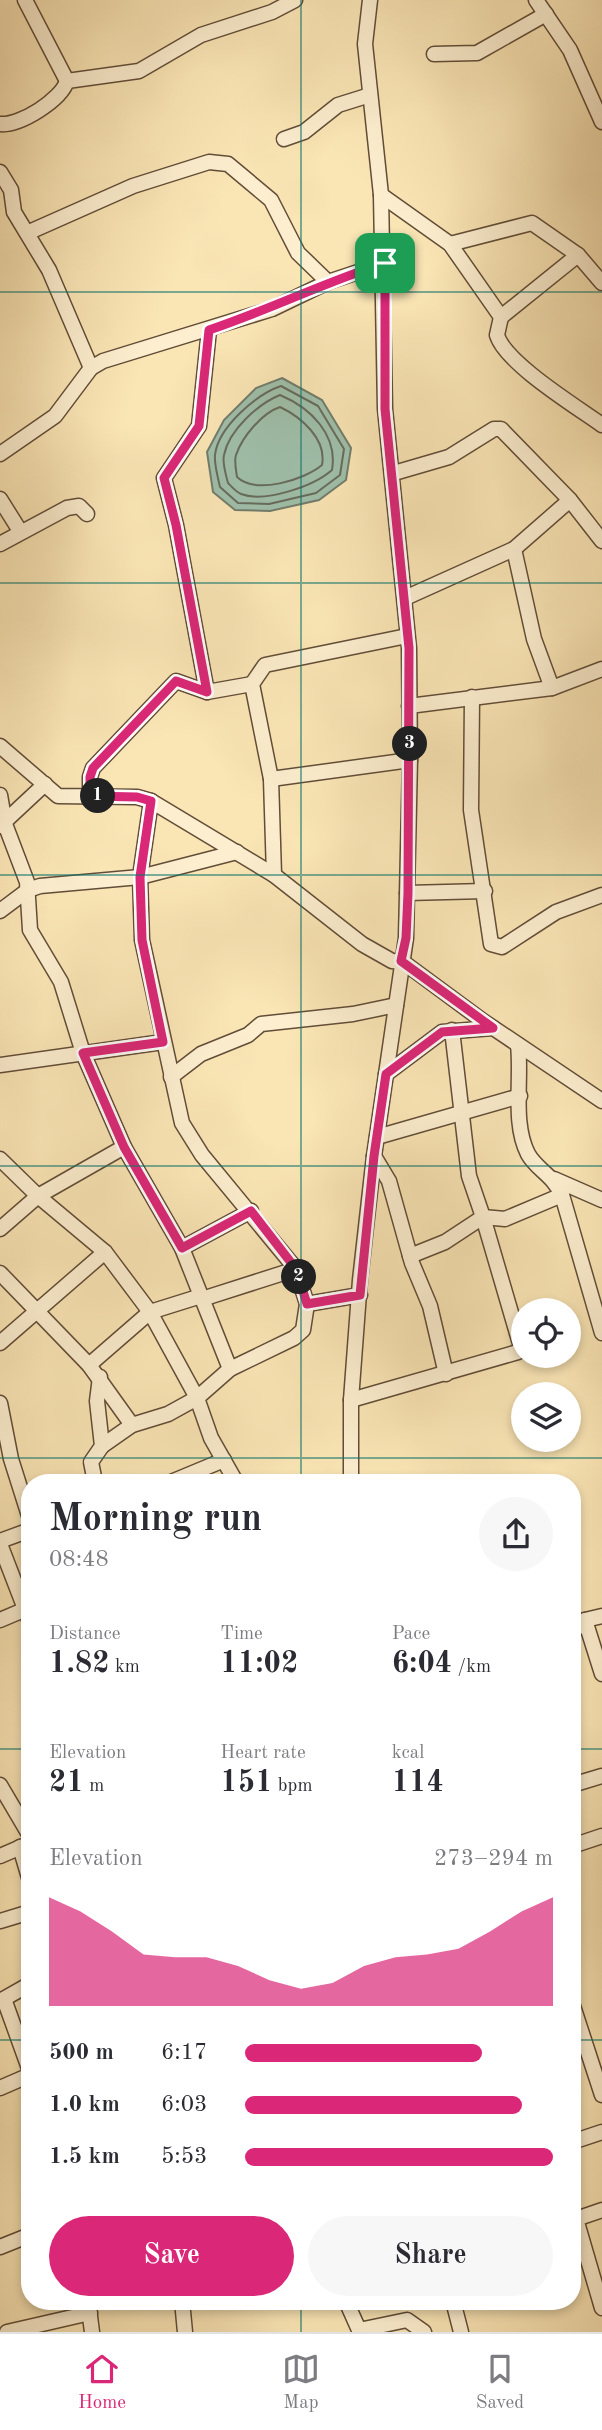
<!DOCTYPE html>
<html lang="en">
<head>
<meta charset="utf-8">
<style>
  body { margin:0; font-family:"Old Standard TT",serif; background:#f7f7f7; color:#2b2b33; height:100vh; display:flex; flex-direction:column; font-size:26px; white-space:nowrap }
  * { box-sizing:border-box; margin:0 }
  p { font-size:23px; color:#7c7c81 }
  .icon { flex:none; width:38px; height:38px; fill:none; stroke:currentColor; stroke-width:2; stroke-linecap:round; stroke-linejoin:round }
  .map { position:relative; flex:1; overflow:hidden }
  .sheet { position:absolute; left:21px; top:1474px; width:560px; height:836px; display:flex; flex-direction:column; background:#fff; border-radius:28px; box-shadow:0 4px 10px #0003 }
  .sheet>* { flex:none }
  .fabs { position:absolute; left:511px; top:1298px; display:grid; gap:14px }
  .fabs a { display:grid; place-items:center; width:70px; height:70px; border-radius:50%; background:#fff; box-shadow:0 4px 10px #0003; font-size:35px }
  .pin { position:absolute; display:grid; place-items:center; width:60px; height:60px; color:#fff; margin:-30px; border-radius:14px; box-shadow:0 4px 10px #0006 }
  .km { position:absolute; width:35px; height:35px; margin:-18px; border-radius:50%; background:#222; color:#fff; font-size:19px; line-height:35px; text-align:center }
  .round { display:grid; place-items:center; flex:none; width:74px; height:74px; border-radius:37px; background:#f7f7f7 }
  .head { display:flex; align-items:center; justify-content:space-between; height:119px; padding:0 28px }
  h1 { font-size:38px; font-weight:700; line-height:52px }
  .stats { display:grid; grid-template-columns:repeat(3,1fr); gap:10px; height:119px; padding:7px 28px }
  .stats div { display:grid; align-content:center }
  .stats b { font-size:30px; font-weight:700 }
  .stats small { font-size:19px; font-weight:400 }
  .stats p { font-size:19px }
  .chart { height:196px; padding:14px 28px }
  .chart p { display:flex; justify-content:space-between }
  .chart svg { width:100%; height:126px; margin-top:7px; fill:#db2777; opacity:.7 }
  .cta { display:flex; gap:14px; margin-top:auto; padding:14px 28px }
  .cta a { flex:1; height:80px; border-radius:42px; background:#db2777; color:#fff; font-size:28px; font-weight:700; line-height:80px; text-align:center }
  .cta a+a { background:#f7f7f7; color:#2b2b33 }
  ul { padding:0 28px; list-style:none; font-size:23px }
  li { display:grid; grid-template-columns:112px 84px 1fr; align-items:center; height:52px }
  li i { height:18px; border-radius:9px; background:#db2777 }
  .menu { display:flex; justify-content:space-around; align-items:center; height:98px; border-top:2px solid #e1e1e2; background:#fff; font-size:19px; color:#7c7c81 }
  .menu a { display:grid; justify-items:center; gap:4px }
  .menu .on { color:#db2777 }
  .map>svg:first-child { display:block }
  .water { fill:#9fbfaa; stroke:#727d6c; stroke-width:2 }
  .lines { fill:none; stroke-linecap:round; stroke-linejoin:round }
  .shore { stroke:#676c5c; stroke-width:2 }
  .minor-casing { stroke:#624d38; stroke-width:17 }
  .minor { stroke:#fceecf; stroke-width:14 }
  .route-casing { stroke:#fff; stroke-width:14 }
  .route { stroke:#db2777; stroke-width:9 }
  .grid { fill:none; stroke:#0f766e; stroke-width:2; stroke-opacity:0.55 }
</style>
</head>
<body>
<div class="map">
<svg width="602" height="2332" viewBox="0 0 602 2332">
  <rect width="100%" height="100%" fill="#fae5b5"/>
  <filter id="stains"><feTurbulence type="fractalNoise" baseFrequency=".00286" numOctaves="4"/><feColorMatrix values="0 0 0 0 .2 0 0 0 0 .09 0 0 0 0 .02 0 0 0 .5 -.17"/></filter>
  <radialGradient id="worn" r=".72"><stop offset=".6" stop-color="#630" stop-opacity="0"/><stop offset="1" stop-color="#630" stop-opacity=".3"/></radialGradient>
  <!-- water -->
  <polygon class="water" points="282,378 322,400 351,448 346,480 319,500 270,511 235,510 213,492 207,452 224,420 256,388"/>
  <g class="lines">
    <!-- shore -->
    <g class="shore">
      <path d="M281,386L318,406L344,449L340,475L316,493L269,504L238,503L220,487C218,478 214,464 215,455C218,427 257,394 281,386Z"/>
      <path d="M280,395C311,408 338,435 332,470C314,486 265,503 241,494C236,492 231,486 228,483C226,475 222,463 224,455C229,430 258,404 280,395Z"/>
      <path d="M280,407C301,417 327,439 322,465C304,480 256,495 237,477C236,470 234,461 236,455C242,437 262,413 280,407Z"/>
    </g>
    <!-- minor casing -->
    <g class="minor-casing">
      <g id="minor">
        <polyline points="25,0 67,81"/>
        <polyline points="536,0 570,50 602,122"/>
        <polyline points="434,54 477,53 546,14"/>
        <path d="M0,124C20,126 61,100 67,81L139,71L201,35L272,12L295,0"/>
        <polyline points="284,139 304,132 338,105 370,95"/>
        <polyline points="0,172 11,190 14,212 49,270 91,368"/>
        <path d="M381,195L450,244L501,317L497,335C505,363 577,407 602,425"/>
        <polyline points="27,233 133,186 209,162 228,164 271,200 298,253 328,282"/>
        <polyline points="450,244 532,223 578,255 602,283"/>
        <polyline points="501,317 578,255"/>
        <polyline points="209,330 199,426 164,478 176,525 207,692 252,684"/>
        <polyline points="0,454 55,416 91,368 103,361 272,309 328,282 385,263"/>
        <polyline points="394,473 449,457 494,429 501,429 570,500 602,541"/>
        <polyline points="0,499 20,531"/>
        <polyline points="0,544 67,508 79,506 87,514"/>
        <polyline points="514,549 534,639 552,688 602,669"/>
        <polyline points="405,598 514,549 570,500"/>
        <polyline points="472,697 471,810 491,944 502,947 556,912 602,895"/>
        <polyline points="409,706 552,688"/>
        <polyline points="0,746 58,796 137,797 151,801 274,875 362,944 392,961 403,962 483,1021 602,1101"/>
        <polyline points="271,779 410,760"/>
        <polyline points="0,795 5,824 27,882 30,930 61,982 83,1053 124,1147 182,1248 230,1369"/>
        <polyline points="90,796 90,777 93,768 176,681 207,692"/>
        <polyline points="151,801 140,877 142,940 182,1123 202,1155 296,1269 307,1304"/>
        <polyline points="0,826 45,784"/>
        <polyline points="274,875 271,779 252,684 265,665 407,636"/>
        <polyline points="407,893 485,891"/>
        <polyline points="0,911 28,890 40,886 140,877 237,852"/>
        <polyline points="452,1030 469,1176 483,1217 505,1219 562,1195"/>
        <path d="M518,1045C522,1079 512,1123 528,1154C537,1170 552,1174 562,1195L602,1333"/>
        <polyline points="0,1065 163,1042"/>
        <polyline points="386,1074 442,1032 493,1028"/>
        <polyline points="171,1077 201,1054 248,1035 261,1024 353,1014 396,1005"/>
        <polyline points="377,1137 520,1096"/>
        <polyline points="374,1156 389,1181 412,1263 430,1306 446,1374"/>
        <polyline points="0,1159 38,1196 105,1252 150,1312 197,1398 211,1438 236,1482"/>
        <polyline points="554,1179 602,1200"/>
        <polyline points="0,1229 38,1196 124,1147"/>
        <polyline points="182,1248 251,1211"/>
        <polyline points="0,1273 89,1365 132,1425"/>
        <polyline points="202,1299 296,1269"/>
        <polyline points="0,1343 105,1252"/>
        <polyline points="89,1365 150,1312 201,1296"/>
        <polyline points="351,1400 518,1352 521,1347 483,1217 445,1242 410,1256"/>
        <polyline points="0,1403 11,1459 30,1519"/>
        <polyline points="102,1446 132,1425 168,1414 197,1398 230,1369 294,1338 303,1330 307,1304 360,1295"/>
        <polyline points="95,1482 91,1462 102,1446 97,1401 100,1377"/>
        <polyline points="171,1482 224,1460"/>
        <polyline points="351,1482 351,1400 360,1280 374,1156 406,938 410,760 409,648 385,409 381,195 365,44 370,0"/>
        <polyline points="0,1541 30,1530"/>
        <polyline points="0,1544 30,1622"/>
        <polyline points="0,1620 26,1609"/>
        <polyline points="585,1620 602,1616"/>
        <polyline points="572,1625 577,1628 585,1620 602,1674"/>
        <polyline points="0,1785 30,1836"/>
        <polyline points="572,1785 602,1776"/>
        <polyline points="572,1846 602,1836"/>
        <polyline points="20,1847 30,1881"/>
        <polyline points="0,1856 28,1844"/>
        <polyline points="0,1921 30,1912"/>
        <polyline points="4,1999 30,2071"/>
        <polyline points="0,2001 30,1984"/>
        <polyline points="572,2003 602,2095"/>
        <polyline points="0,2088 30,2075"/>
        <polyline points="572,2142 602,2132"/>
        <polyline points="572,2217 576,2219 602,2210"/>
        <polyline points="576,2219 602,2308"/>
        <polyline points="0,2247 30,2235"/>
        <polyline points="88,2301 92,2332"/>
        <polyline points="182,2301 185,2332"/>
        <polyline points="346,2301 359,2330 407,2320 424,2332"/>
        <polyline points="453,2301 461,2332"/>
        <polyline points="7,2332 90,2313"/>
      </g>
    </g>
    <!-- minor -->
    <use href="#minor" class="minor"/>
  </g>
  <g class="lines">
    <!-- route casing -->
    <g class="route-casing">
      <path id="route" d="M385,263V409L409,648L408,893L406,938L401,961L493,1028L442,1032L386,1074L374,1156L360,1295L307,1304L296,1269L251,1211L182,1248L124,1147L83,1053L163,1042L142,940L140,877L151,801L137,797L90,796V777L93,768L176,681L207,692L176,525L164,478L199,426L209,330C269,310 325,282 385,263Z"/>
    </g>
    <!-- route -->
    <use href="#route" class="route"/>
  </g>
  <!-- grid -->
  <path class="grid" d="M301,0V1482M0,292H602M0,583H602M0,875H602M0,1166H602M0,1458H602M0,1749H30M572,1749H602M0,2040H30M572,2040H602M301,2301V2332"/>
  <rect width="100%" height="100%" filter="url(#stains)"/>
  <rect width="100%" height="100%" fill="url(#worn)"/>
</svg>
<div class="fabs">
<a><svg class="icon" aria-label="locate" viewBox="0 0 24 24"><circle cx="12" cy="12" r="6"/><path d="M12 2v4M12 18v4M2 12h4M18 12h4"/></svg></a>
<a><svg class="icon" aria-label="layers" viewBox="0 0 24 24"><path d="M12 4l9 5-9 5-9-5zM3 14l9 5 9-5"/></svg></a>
</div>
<div class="pin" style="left:385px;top:263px;background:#1e9e55"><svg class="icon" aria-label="arrive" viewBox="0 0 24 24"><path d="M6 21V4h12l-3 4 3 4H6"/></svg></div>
<b class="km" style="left:98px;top:796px">1</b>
<b class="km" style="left:299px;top:1277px">2</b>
<b class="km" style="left:410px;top:744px">3</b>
<section class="sheet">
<div class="head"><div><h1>Morning run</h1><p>08:48</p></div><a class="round"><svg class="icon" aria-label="share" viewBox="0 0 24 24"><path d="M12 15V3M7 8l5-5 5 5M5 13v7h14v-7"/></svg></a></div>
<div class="stats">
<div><p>Distance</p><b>1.82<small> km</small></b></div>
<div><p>Time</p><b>11:02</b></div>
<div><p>Pace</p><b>6:04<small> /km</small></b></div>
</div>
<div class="stats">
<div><p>Elevation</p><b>21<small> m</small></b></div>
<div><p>Heart rate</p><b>151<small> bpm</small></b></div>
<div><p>kcal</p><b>114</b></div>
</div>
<div class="chart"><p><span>Elevation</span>273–294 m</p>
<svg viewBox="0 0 160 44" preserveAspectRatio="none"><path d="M0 44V6L10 11L20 18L30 26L40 27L50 27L60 30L70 35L80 38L90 36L100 30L110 27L120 26L130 24L140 18L150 11L160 6V44z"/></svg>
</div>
<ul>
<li><b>500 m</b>6:17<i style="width:77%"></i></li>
<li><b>1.0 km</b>6:03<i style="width:90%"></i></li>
<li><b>1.5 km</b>5:53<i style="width:100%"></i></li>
</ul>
<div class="cta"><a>Save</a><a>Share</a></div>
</section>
</div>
<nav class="menu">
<a class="on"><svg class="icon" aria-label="home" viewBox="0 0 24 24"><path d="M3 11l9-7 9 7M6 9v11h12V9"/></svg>Home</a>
<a><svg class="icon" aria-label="map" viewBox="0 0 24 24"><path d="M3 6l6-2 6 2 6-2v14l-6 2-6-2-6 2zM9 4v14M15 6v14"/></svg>Map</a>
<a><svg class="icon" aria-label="saved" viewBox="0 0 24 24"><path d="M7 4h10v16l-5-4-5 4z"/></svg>Saved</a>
</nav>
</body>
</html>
